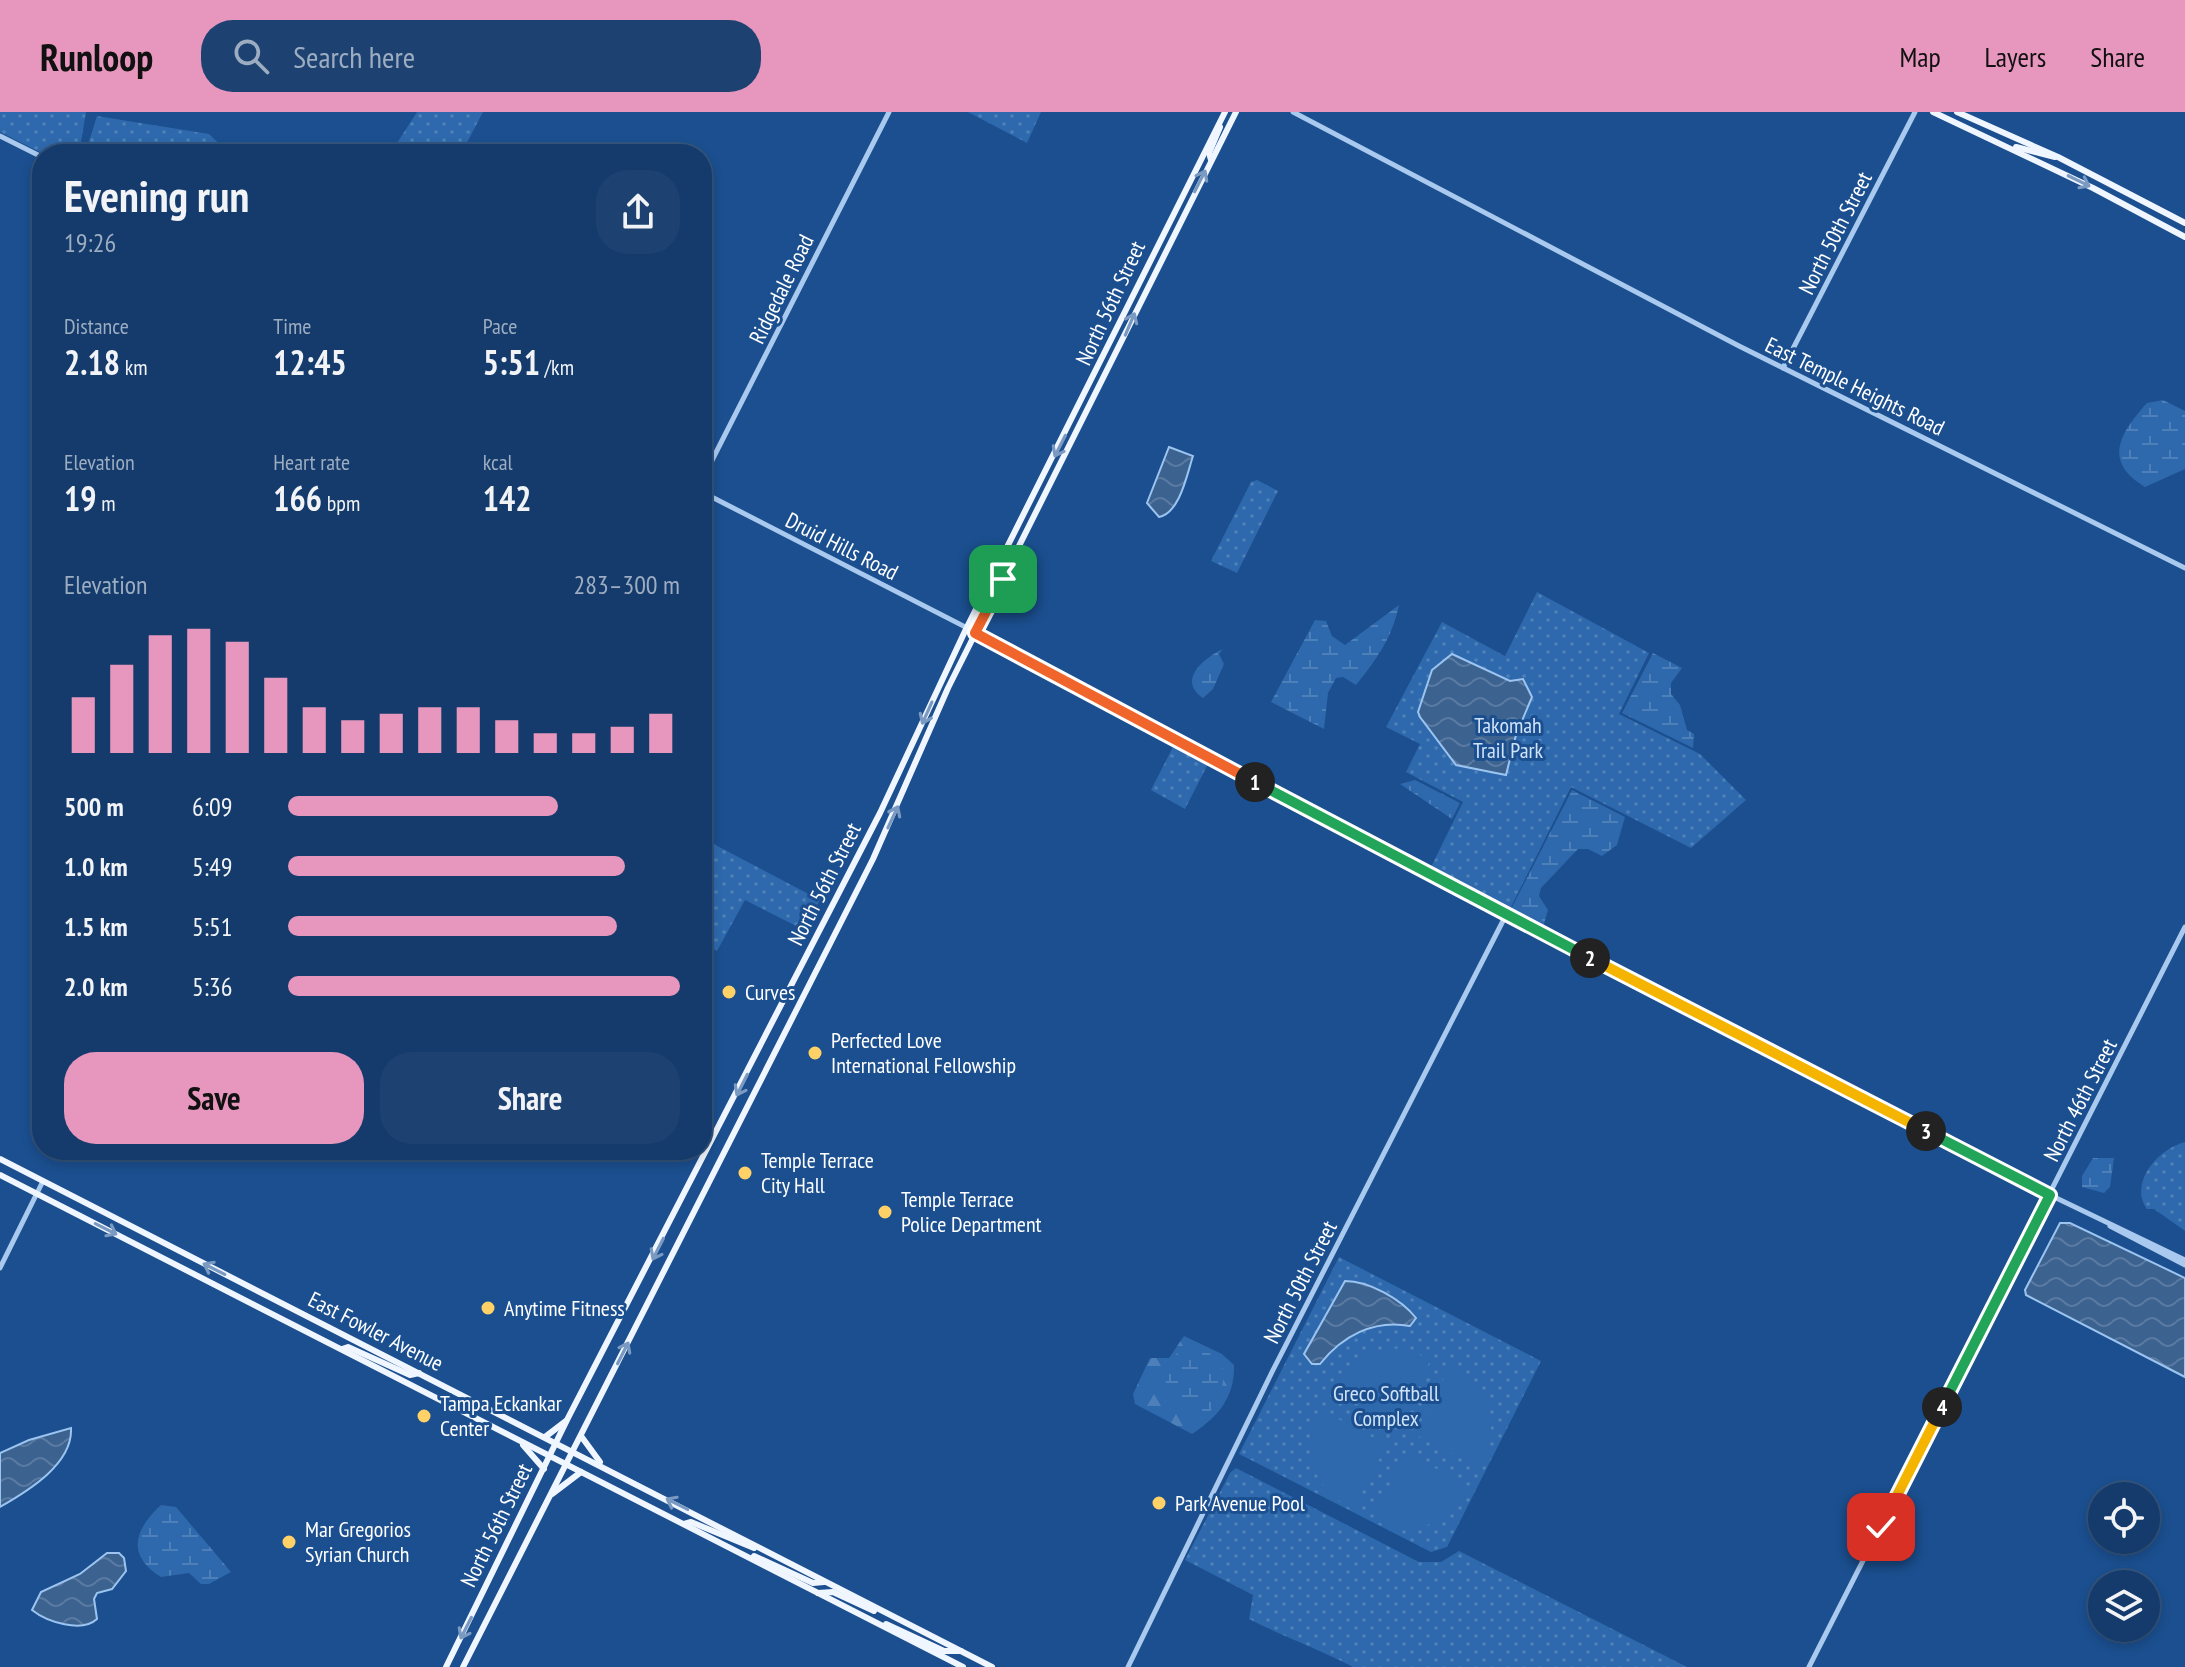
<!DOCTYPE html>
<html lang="en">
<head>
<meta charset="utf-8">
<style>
  body { margin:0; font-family:"PT Sans Narrow",sans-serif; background:#1d4271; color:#f1f3f6; height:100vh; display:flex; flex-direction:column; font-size:30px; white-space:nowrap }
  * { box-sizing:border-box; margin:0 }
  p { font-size:26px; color:#9dadc1 }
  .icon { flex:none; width:44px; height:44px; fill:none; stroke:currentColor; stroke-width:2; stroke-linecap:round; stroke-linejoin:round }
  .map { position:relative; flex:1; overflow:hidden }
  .sheet { position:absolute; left:32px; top:32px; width:680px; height:1016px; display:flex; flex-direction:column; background:#143b6b; border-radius:32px; box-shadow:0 4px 12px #0003,0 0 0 2px #33557e }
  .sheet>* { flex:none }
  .tools { position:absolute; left:2088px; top:1370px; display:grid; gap:16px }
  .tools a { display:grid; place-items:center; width:72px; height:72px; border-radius:50%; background:#143b6b; box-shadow:0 4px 12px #0003,0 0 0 2px #33557e; font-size:40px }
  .pin { position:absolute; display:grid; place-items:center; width:68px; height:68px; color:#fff; margin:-34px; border-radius:16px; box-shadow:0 4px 12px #0006 }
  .km { position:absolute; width:40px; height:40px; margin:-20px; border-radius:50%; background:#222; color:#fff; font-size:22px; line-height:40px; text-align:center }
  .round { display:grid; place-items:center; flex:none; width:84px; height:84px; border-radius:32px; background:#1d4271 }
  .overview { display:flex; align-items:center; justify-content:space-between; height:136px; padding:0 32px }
  h1 { font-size:44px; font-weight:800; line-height:60px }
  .metrics { display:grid; grid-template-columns:repeat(3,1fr); gap:12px; height:136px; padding:8px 32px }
  .metrics div { display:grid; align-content:center }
  .metrics b { font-size:34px; font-weight:800 }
  .metrics small { font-size:22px; font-weight:400 }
  .metrics p { font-size:22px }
  .chart { height:224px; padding:16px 32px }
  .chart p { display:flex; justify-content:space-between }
  .chart svg { width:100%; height:144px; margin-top:8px; stroke:#e797bd; stroke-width:6 }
  .action { display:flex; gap:16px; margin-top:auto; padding:16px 32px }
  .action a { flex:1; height:92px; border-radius:32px; background:#e797bd; color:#111; font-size:32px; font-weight:800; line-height:92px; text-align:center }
  .action a+a { background:#1d4271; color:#f1f3f6 }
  ul { padding:0 32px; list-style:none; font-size:26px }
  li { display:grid; grid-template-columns:128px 96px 1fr; align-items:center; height:60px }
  li i { height:20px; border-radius:10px; background:#e797bd }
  header { display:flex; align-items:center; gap:48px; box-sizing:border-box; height:112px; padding:0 40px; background:#e797bd; color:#111 }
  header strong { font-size:38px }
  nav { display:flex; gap:44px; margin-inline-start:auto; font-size:28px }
  .search { width:560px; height:72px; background:#1d4271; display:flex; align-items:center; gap:20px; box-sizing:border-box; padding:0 28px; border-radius:32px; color:#9dadc1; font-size:30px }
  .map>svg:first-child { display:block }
  .grass { fill:url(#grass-dots) }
  .forest { fill:url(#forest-firs) }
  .wetland { fill:url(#wetland-marsh) }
  .garden { fill:#2e69ad }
  .water { fill:url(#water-waves); stroke:#9cc4f0; stroke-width:2 }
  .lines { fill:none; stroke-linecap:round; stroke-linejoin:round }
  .minor { stroke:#a9c9ee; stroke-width:5 }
  .major { stroke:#f0f6ff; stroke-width:6 }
  .oneway { stroke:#7b9ac1 }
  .split-1-casing { stroke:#fff; stroke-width:16 }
  .split-2-casing { stroke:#fff; stroke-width:16 }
  .split-3-casing { stroke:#fff; stroke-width:16 }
  .split-4-casing { stroke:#fff; stroke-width:16 }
  .split-5-casing { stroke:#fff; stroke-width:16 }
  .split-1 { stroke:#f0652b; stroke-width:10 }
  .split-2 { stroke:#22a559; stroke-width:10 }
  .split-3 { stroke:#f5b400; stroke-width:10 }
  .split-4 { stroke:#22a559; stroke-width:10 }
  .split-5 { stroke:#f5b400; stroke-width:10 }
  .poi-dot { fill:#ffd166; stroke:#1b4f8f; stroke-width:3 }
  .labels { text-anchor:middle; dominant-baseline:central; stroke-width:6; stroke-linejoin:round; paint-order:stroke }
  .street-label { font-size:22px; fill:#fff; stroke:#1b4f8f }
  .park-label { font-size:22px; fill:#cfe3fa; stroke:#1b4f8f }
  .poi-label { font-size:22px; fill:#fff; stroke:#1b4f8f; text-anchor:start }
</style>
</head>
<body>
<header>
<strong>Runloop</strong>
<div class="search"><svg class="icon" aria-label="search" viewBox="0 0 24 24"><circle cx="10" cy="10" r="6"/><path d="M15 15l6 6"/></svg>Search here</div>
<nav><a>Map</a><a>Layers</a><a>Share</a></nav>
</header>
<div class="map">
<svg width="2185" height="1555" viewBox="0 0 2185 1555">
  <defs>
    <pattern id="grass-dots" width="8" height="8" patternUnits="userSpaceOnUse" patternTransform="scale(2)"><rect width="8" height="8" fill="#2e69ad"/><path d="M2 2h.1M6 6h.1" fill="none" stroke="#4d80b9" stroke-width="1.8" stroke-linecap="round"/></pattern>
    <pattern id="forest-firs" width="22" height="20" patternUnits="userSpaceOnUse" patternTransform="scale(2)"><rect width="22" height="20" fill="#2e69ad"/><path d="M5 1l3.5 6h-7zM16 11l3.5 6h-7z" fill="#4d80b9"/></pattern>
    <pattern id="wetland-marsh" width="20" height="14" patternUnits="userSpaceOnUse" patternTransform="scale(2)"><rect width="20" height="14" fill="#2e69ad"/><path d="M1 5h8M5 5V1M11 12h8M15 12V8" fill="none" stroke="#4d80b9"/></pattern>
    <pattern id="water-waves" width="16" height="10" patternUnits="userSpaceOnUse" patternTransform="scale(2)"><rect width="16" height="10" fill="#3c6290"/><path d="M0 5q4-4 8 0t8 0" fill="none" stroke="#597aa1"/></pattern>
  </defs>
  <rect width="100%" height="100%" fill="#1b4f8f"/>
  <!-- grass -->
  <g class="grass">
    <polygon points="0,0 86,0 79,42 44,42 0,20"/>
    <polygon points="417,0 483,0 461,42 390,42"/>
    <polygon points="968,0 1041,0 1027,31"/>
    <polygon points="97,4 209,22 230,42 85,42"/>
    <polygon points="1257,368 1278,379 1237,461 1211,449 1251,370"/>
    <polygon points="1537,480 1649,541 1619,602 1700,642 1746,688 1691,736 1571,675 1508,801 1429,759 1463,690 1406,660 1420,632 1386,615 1442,510 1505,544"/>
    <polygon points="1175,631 1209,650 1185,697 1151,678"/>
    <polygon points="702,726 820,788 804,818 745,788 717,839 702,831"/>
    <path d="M2185,1030V1119L2154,1097H2147C2129,1070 2158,1037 2185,1030Z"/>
    <polygon points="1339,1145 1541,1249 1447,1435 1431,1440 1239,1342"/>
    <path d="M1236,1356L1419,1450H1441L1459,1439L1687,1555H1353C1319,1537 1284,1525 1249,1507L1253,1483L1185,1448L1230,1361Z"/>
  </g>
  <!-- forest -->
  <path class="forest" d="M1184,1224L1222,1242L1234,1253C1235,1285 1218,1305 1192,1322L1135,1292L1133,1282L1150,1246H1169Z"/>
  <!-- wetland -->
  <g class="wetland">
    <path d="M2163,288L2185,299V357L2145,375C2102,349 2120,321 2147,291Z"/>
    <path d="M1399,493C1392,526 1377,547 1356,573L1343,565L1336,566L1328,581L1324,617L1271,590L1315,508L1326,509L1332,524L1345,533Z"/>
    <path d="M1223,537L1219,542L1224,552L1213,577L1203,586C1177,568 1204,546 1223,537Z"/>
    <polygon points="1653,541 1682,556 1671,571 1671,582 1680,593 1687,618 1694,622 1693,636 1622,601"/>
    <polygon points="1415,668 1460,691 1452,707 1400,672"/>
    <polygon points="1572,678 1625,705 1617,733 1602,744 1588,737 1578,737 1541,776 1539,784 1548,798 1542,819 1509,801"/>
    <polygon points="2093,1046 2114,1046 2110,1075 2104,1081 2082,1075 2082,1064"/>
    <path d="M1188,1235L1206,1237L1224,1258C1222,1280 1221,1295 1200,1306C1179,1299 1152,1268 1172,1246C1175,1242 1183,1238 1188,1235Z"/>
    <path d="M161,1393L176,1395L231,1460L209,1472H201L189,1461L161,1465C126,1443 134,1418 161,1393Z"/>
  </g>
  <!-- garden -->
  <g class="garden">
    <path d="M1387,1236L1412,1238L1430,1249L1399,1310L1393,1311L1330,1278C1343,1254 1362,1244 1387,1236Z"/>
    <path d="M1449,1256C1493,1280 1499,1312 1482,1357L1418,1324L1417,1318Z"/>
    <path d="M1320,1297L1383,1331L1385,1336L1353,1398C1312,1374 1300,1342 1320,1297Z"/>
    <path d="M1409,1342L1472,1376C1451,1415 1412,1424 1372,1408L1404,1345Z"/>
  </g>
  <!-- water -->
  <g class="water">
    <path d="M1169,335L1193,344C1187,362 1180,401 1159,405L1147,391Z"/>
    <polygon points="1452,542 1510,569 1523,567 1532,585 1516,623 1506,663 1456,653 1420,605 1418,600 1432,558"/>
    <polygon points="2060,1111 2070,1111 2185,1166 2185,1265 2026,1183 2025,1178"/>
    <path d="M1345,1169C1369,1169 1401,1187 1416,1206L1410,1214C1374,1207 1342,1224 1320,1252H1312L1304,1242Z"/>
    <path d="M71,1316C73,1352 28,1379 0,1395V1341L29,1328Z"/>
    <path d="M107,1441H119L124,1446L126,1459L112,1477L97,1481L94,1487L97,1507C82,1521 47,1510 32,1498L41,1480L80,1462Z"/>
  </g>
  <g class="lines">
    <!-- minor -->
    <g class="minor">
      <polyline points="1293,0 1739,234 2185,456"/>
      <polyline points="0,24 42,45"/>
      <polyline points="1783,256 1915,0"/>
      <polyline points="702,368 889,0"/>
      <polyline points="702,380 1102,585 1506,803 2050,1083 2185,1148"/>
      <polyline points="2110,1114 2185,1153"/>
      <polyline points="0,1156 43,1069"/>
      <polyline points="1128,1555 1272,1260 1506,803"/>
      <polyline points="1809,1555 2185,815"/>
    </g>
    <!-- major -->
    <g class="major">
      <polyline points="1933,0 2093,76 2185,125"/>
      <polyline points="1957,0 2058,45 2185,111"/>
      <polyline points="2016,35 2055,45"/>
      <polyline points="1211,48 1209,41 1220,15"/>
      <polyline points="0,1047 992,1555"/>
      <polyline points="0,1063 963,1555"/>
      <polyline points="342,1237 348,1235 410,1263 419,1261"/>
      <polyline points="581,1324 600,1350"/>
      <polyline points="545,1325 566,1309"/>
      <polyline points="523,1333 544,1357"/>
      <polyline points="552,1382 581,1360"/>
      <polyline points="684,1412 691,1410 754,1436"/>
      <polyline points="754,1444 813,1471 824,1470"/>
      <polyline points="818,1481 833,1480 874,1499"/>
      <polyline points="886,1512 944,1539 961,1539"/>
      <polyline points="446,1555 568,1306 880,701 966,517 1225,0"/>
      <polyline points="463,1555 873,747 948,576 1236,0"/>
    </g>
  </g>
  <!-- one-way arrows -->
  <defs><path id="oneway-shaft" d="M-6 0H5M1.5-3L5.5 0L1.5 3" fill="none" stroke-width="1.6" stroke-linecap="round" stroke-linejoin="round" transform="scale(2)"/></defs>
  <g class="oneway">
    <use href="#oneway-shaft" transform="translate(1200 69) rotate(-63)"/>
    <use href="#oneway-shaft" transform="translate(2079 69) rotate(26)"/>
    <use href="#oneway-shaft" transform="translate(1130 212) rotate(-67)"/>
    <use href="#oneway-shaft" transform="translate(1060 334) rotate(117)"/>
    <use href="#oneway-shaft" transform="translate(927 601) rotate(114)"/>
    <use href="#oneway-shaft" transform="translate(893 705) rotate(-65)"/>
    <use href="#oneway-shaft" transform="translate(742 973) rotate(117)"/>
    <use href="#oneway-shaft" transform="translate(106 1117) rotate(27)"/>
    <use href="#oneway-shaft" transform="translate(658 1137) rotate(117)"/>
    <use href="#oneway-shaft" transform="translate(214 1157) rotate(-153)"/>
    <use href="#oneway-shaft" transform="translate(623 1241) rotate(-63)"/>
    <use href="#oneway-shaft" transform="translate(677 1392) rotate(-153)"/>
    <use href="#oneway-shaft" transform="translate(466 1516) rotate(117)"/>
  </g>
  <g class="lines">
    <!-- split-1 casing -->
    <g class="split-1-casing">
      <polyline id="split-1" points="1003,467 975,521 1255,670"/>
    </g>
    <!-- split-2 casing -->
    <g class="split-2-casing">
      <polyline id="split-2" points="1255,670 1590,846"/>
    </g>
    <!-- split-3 casing -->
    <g class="split-3-casing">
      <polyline id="split-3" points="1590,846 1926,1019"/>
    </g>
    <!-- split-4 casing -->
    <g class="split-4-casing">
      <polyline id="split-4" points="1926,1019 2050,1083 1942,1295"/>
    </g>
    <!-- split-5 casing -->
    <g class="split-5-casing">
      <polyline id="split-5" points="1881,1415 1942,1295"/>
    </g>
    <!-- split-1 -->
    <use href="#split-1" class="split-1"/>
    <!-- split-2 -->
    <use href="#split-2" class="split-2"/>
    <!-- split-3 -->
    <use href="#split-3" class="split-3"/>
    <!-- split-4 -->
    <use href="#split-4" class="split-4"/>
    <!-- split-5 -->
    <use href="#split-5" class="split-5"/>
  </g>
  <!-- markers -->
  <g class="poi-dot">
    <circle cx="729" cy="880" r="8"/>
    <circle cx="815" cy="941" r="8"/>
    <circle cx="745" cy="1061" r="8"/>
    <circle cx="885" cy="1100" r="8"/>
    <circle cx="488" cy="1196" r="8"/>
    <circle cx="424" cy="1304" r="8"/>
    <circle cx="1159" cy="1391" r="8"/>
    <circle cx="289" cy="1430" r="8"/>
  </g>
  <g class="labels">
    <!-- street labels -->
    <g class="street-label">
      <text transform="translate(1835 121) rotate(-63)">North 50th Street</text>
      <text transform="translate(781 177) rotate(-64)">Ridgedale Road</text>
      <text transform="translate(1110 191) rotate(-65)">North 56th Street</text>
      <text transform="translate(1855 274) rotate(26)">East Temple Heights Road</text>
      <text transform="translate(842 434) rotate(27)">Druid Hills Road</text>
      <text transform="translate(824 772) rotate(-63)">North 56th Street</text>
      <text transform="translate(2080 988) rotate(-63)">North 46th Street</text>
      <text transform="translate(1300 1170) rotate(-63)">North 50th Street</text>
      <text transform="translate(376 1219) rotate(27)">East Fowler Avenue</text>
      <text transform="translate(496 1413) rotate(-64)">North 56th Street</text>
    </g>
    <!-- park labels -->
    <g class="park-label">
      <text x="1508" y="613">Takomah<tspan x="1508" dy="25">Trail Park</tspan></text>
      <text x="1386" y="1281">Greco Softball<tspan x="1386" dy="25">Complex</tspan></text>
    </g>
    <!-- poi labels -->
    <g class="poi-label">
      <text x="745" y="880">Curves</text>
      <text x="831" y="928">Perfected Love<tspan x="831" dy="25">International Fellowship</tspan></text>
      <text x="761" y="1048">Temple Terrace<tspan x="761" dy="25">City Hall</tspan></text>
      <text x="901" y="1087">Temple Terrace<tspan x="901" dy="25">Police Department</tspan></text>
      <text x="504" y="1196">Anytime Fitness</text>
      <text x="440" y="1291">Tampa Eckankar<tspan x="440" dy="25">Center</tspan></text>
      <text x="1175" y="1391">Park Avenue Pool</text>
      <text x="305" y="1417">Mar Gregorios<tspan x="305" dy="25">Syrian Church</tspan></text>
    </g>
  </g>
</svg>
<div class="tools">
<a><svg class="icon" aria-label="locate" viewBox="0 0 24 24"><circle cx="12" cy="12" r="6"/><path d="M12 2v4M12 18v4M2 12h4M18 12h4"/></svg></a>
<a><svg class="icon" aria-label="layers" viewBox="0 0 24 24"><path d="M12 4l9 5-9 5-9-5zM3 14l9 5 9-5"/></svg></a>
</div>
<div class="pin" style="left:1003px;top:467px;background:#1e9e55"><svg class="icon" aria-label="arrive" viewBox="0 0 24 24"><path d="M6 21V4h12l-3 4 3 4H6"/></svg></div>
<div class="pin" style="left:1881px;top:1415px;background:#d93025"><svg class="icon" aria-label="check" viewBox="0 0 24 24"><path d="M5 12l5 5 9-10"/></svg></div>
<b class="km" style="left:1255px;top:670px">1</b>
<b class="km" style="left:1590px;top:846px">2</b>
<b class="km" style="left:1926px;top:1019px">3</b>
<b class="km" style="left:1942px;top:1295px">4</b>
<section class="sheet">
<div class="overview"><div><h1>Evening run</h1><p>19:26</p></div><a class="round"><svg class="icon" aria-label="share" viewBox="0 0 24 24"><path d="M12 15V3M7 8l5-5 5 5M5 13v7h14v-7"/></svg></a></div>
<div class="metrics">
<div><p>Distance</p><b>2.18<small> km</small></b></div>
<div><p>Time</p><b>12:45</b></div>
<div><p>Pace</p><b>5:51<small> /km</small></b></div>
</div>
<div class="metrics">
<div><p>Elevation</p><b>19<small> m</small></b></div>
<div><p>Heart rate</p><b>166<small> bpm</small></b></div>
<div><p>kcal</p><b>142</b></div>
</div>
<div class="chart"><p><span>Elevation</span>283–300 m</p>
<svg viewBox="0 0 160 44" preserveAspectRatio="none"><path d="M5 44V27M15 44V17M25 44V8M35 44V6M45 44V10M55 44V21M65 44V30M75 44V34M85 44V32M95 44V30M105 44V30M115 44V34M125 44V38M135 44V38M145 44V36M155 44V32"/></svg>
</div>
<ul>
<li><b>500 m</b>6:09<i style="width:69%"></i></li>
<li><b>1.0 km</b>5:49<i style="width:86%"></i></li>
<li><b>1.5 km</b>5:51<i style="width:84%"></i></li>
<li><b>2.0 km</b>5:36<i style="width:100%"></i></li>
</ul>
<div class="action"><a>Save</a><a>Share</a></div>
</section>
</div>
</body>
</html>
